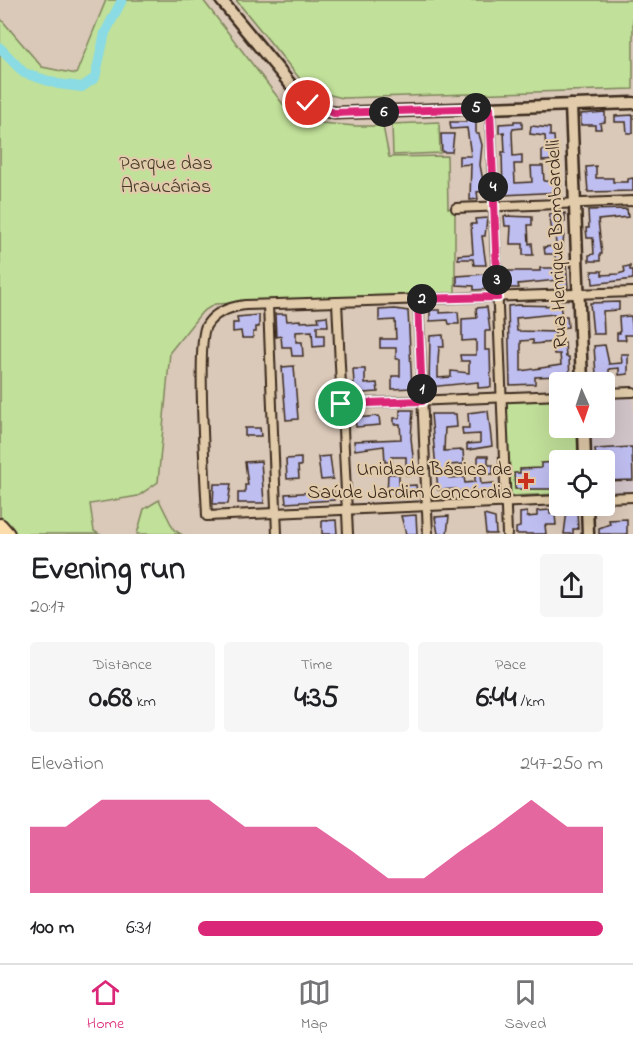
<!DOCTYPE html>
<html lang="en">
<head>
<meta charset="utf-8">
<style>
  body { margin:0; font-family:"Indie Flower",sans-serif; background:#f6f6f6; color:#202124; height:100vh; display:flex; flex-direction:column; font-size:22px; white-space:nowrap }
  * { box-sizing:border-box; margin:0 }
  p { font-size:20px; color:#757577 }
  .icon { flex:none; width:33px; height:33px; fill:none; stroke:currentColor; stroke-width:2; stroke-linecap:round; stroke-linejoin:round }
  .map { position:relative; height:534px; overflow:hidden }
  .side { display:flex; flex-direction:column; background:#fff; flex:1 }
  .side>* { flex:none }
  .needle { width:39px; rotate:177deg }
  .fabs { position:absolute; left:549px; top:372px; display:grid; gap:12px }
  .fabs a { display:grid; place-items:center; width:66px; height:66px; border-radius:6px; background:#fff; box-shadow:0 6px 24px #0002; font-size:30px }
  .pin { position:absolute; display:grid; place-items:center; width:51px; height:51px; color:#fff; margin:-26px; border:3px solid #fff; border-radius:50%; box-shadow:0 2px 6px #0007 }
  .km { position:absolute; width:30px; height:30px; margin:-15px; border-radius:50%; background:#222; color:#fff; font-size:16px; line-height:30px; text-align:center }
  .round { display:grid; place-items:center; flex:none; width:63px; height:63px; border-radius:6px; background:#f6f6f6 }
  .head { display:flex; align-items:center; justify-content:space-between; height:102px; padding:0 30px }
  h1 { font-size:33px; font-weight:800; line-height:45px }
  .stats { display:grid; grid-template-columns:repeat(3,1fr); gap:9px; height:102px; padding:6px 30px }
  .stats div { display:grid; align-content:center; border-radius:6px; background:#f6f6f6; text-align:center }
  .stats b { font-size:30px; font-weight:800 }
  .stats small { font-size:16px; font-weight:400 }
  .stats p { font-size:16px }
  .chart { height:168px; padding:12px 30px }
  .chart p { display:flex; justify-content:space-between }
  .chart svg { width:100%; height:108px; margin-top:6px; fill:#db2777; opacity:.7 }
  ul { padding:0 30px; list-style:none; font-size:20px }
  li { display:grid; grid-template-columns:96px 72px 1fr; align-items:center; height:45px }
  li i { height:15px; border-radius:8px; background:#db2777 }
  .dock { display:flex; justify-content:space-around; align-items:center; height:84px; border-top:2px solid #e0e0e0; background:#fff; font-size:16px; color:#757577 }
  .dock a { display:grid; justify-items:center; gap:3px }
  .dock .active { color:#db2777 }
  .map>svg:first-child { display:block }
  .built { fill:#d2c5c9 }
  .green { fill:#c1e099; stroke:#7e855c; stroke-width:1.5 }
  .lines { fill:none; stroke-linecap:round; stroke-linejoin:round }
  .river { stroke:#8adbe4; stroke-width:10 }
  .building { fill:#bfbef0; stroke:#3b2a1e; stroke-width:1.5 }
  .street-casing { stroke:#3b2a1e; stroke-width:12 }
  .secondary-casing { stroke:#3b2a1e; stroke-width:15 }
  .highway-casing { stroke:#3b2a1e; stroke-width:18 }
  .street { stroke:#e1cbaa; stroke-width:8 }
  .secondary { stroke:#e1cbaa; stroke-width:10 }
  .highway { stroke:#faddab; stroke-width:14 }
  .route-casing { stroke:#fff; stroke-width:12 }
  .route { stroke:#db2777; stroke-width:8 }
  .poi-dot { fill:#c8321e; stroke:#e1cbaa; stroke-width:2 }
  .labels { text-anchor:middle; dominant-baseline:central; stroke-width:4.5; stroke-linejoin:round; paint-order:stroke }
  .park-label { font-size:20px; fill:#483c2a; stroke:#e1cbaa }
  .street-label { font-size:20px; fill:#3b2a1e; stroke:#e1cbaa }
  .poi-label { font-size:20px; fill:#3b2a1e; stroke:#e1cbaa; text-anchor:end }
</style>
</head>
<body>
<div class="map">
<svg width="633" height="534" viewBox="0 0 633 534">
  <rect width="100%" height="100%" fill="#dac8b8"/>
  <filter id="ink" filterUnits="userSpaceOnUse"><feTurbulence type="fractalNoise" baseFrequency=".0167" numOctaves="2"/><feDisplacementMap in="SourceGraphic" scale="12" xChannelSelector="R" yChannelSelector="G"/><feConvolveMatrix kernelMatrix="1 2 1 2 8 2 1 2 1" color-interpolation-filters="sRGB"/></filter>
  <g filter="url(#ink)">
    <!-- built -->
    <polygon class="built" points="633,397 633,492 605,493 604,460 591,460 591,437 612,436 611,398"/>
    <!-- green -->
    <g class="green">
      <polygon points="106,0 203,0 296,121 356,126 383,126 389,157 447,156 448,208 455,209 455,294 215,304 202,312 170,352 158,482 138,496 90,504 94,531 99,534 16,534 0,516 0,18 42,67 76,74"/>
      <polygon points="236,0 633,0 633,89 343,98 309,90"/>
      <polygon points="439,122 440,153 393,155 392,124"/>
      <polygon points="559,400 560,428 577,428 578,460 560,460 559,494 509,496 506,402"/>
      <polygon points="159,500 174,530 181,534 137,534 144,509"/>
    </g>
    <g class="lines">
      <!-- river -->
      <polyline class="river" points="0,48 24,73 58,84 82,87 95,78 105,33 122,0"/>
    </g>
    <!-- building -->
    <g class="building">
      <polygon points="605,112 605,122 600,123 601,129 595,129 595,125 581,125 581,114"/>
      <polygon points="633,115 633,133 627,133 626,122 615,122 615,116"/>
      <polygon points="466,117 476,117 476,134 479,134 482,145 480,165 485,191 477,192 478,199 470,200 471,164 459,165 459,156 471,156 467,128 451,129 450,122 466,122"/>
      <polygon points="514,121 522,121 522,128 513,129 512,132 513,156 522,155 522,164 514,164 515,183 532,182 531,166 543,166 544,181 561,182 561,192 503,195 502,152 505,152 504,132 499,133 499,124 514,123"/>
      <polygon points="531,126 550,128 550,136 554,136 555,149 558,149 558,160 542,161 542,150 546,150 545,136 530,134"/>
      <polygon points="441,134 454,134 452,152 442,152"/>
      <polygon points="596,166 596,178 613,178 613,182 628,182 628,179 633,178 633,191 588,192 586,167"/>
      <polygon points="627,209 628,217 598,220 602,254 600,254 600,261 589,261 589,255 594,254 593,238 587,238 586,228 589,228 588,210"/>
      <polygon points="565,213 565,222 559,222 559,231 552,231 549,214"/>
      <polygon points="504,216 532,217 532,225 528,225 529,244 532,243 533,255 523,255 523,244 510,244 511,226 505,226"/>
      <polygon points="487,218 485,236 482,236 486,265 474,265 473,259 458,259 458,255 473,254 471,224 476,224 475,219"/>
      <polygon points="555,232 564,232 562,258 563,265 566,264 568,287 557,288 557,280 518,284 519,288 510,288 509,282 505,283 505,271 540,271 540,268 556,268 555,254 545,254 544,247 556,246"/>
      <polygon points="630,266 630,270 633,270 633,279 593,284 592,271 602,271 602,275 618,274 625,272 624,267"/>
      <polygon points="486,274 490,289 474,290 474,286 457,285 457,276"/>
      <polygon points="619,302 619,310 603,311 604,334 593,334 590,303"/>
      <polygon points="518,305 560,306 562,316 567,316 568,327 555,328 554,314 516,318 517,331 555,332 555,342 533,344 533,340 521,341 521,371 561,365 560,354 554,354 553,343 565,343 566,357 569,357 570,381 558,381 558,376 535,377 535,384 510,385 508,306"/>
      <polygon points="487,307 490,331 485,331 485,350 490,350 491,387 478,388 478,382 429,387 430,336 443,335 444,347 439,347 438,361 438,378 451,377 451,371 469,373 469,361 461,361 460,355 476,355 476,340 462,341 462,319 477,318 476,308"/>
      <polygon points="395,309 408,311 412,388 392,389 392,376 400,376 400,359 396,359 396,348 380,348 380,339 396,339 395,320 379,321 379,310"/>
      <polygon points="430,310 440,310 440,313 458,312 459,324 449,324 448,320 430,321"/>
      <polygon points="275,314 286,314 287,321 300,320 300,322 319,321 318,317 327,316 328,326 317,326 317,335 324,335 324,346 313,347 312,331 296,332 296,342 302,342 303,356 292,356 291,347 282,347 281,336 276,337"/>
      <polygon points="259,315 259,327 256,327 256,332 253,332 253,338 242,338 241,331 233,332 233,323 238,323 237,317"/>
      <polygon points="631,316 633,335 625,335 626,340 617,340 617,333 620,333 619,317"/>
      <polygon points="605,345 609,364 622,363 621,354 628,354 628,374 619,375 619,368 609,369 609,382 590,382 590,375 596,375 594,346"/>
      <polygon points="294,366 298,419 286,420 282,367"/>
      <polygon points="353,369 365,369 365,384 377,383 378,392 349,394 349,383 354,383"/>
      <polygon points="604,399 611,399 612,436 592,437 591,428 604,428"/>
      <rect x="316" y="401" width="14" height="11"/>
      <polygon points="400,410 413,410 411,438 415,474 406,475 406,457 391,457 392,462 385,462 384,446 355,450 354,441 401,439 400,424 394,424 394,418 400,418"/>
      <polygon points="483,411 488,411 492,446 467,450 467,444 480,443 480,434 463,435 462,428 469,428 468,413"/>
      <polygon points="431,414 456,414 457,427 445,428 444,451 463,450 464,464 448,465 449,478 464,477 465,483 475,482 475,466 478,466 478,456 488,456 488,465 493,465 493,474 480,474 481,484 494,483 495,493 457,491 456,489 438,490"/>
      <polygon points="379,416 380,425 356,427 355,418"/>
      <polygon points="245,428 260,428 261,436 245,436"/>
      <polygon points="632,447 633,480 604,481 604,460 596,460 595,449"/>
      <polygon points="330,456 333,479 321,480 318,457"/>
      <polygon points="301,458 301,466 298,466 299,478 287,479 286,459"/>
      <polygon points="261,461 264,503 238,503 238,493 245,493 245,485 248,485 245,462"/>
      <polygon points="560,462 560,489 515,489 514,473 520,473 520,469 541,468 541,463"/>
      <polygon points="388,474 399,474 399,486 416,485 417,494 387,496"/>
      <polygon points="214,484 231,484 228,504 213,504"/>
      <polygon points="334,491 334,500 286,503 285,494"/>
      <polygon points="550,510 550,514 555,514 556,525 545,525 546,534 516,534 516,528 520,527 520,513 527,512 527,517 537,516 537,511"/>
      <polygon points="567,511 577,511 578,529 573,529 573,534 564,534"/>
      <polygon points="416,515 417,534 406,534 401,516"/>
      <polygon points="484,515 495,518 496,534 486,534"/>
      <polygon points="449,516 447,534 438,534 435,517"/>
      <polygon points="627,519 627,534 599,534 599,528 610,524 609,520"/>
      <polygon points="336,520 337,534 322,534 322,521"/>
    </g>
    <g class="lines">
      <!-- street casing -->
      <g class="street-casing">
        <g id="street">
          <polyline points="490,108 507,534"/>
          <polyline points="456,208 633,201"/>
          <polyline points="418,299 428,534"/>
          <polyline points="337,302 348,534"/>
          <polyline points="268,305 277,534"/>
          <polyline points="604,393 633,392"/>
          <polyline points="341,404 560,395"/>
          <polyline points="604,498 633,497"/>
          <path d="M560,500L207,516C206,488 196,343 206,326C214,312 230,307 245,305L633,292"/>
        </g>
      </g>
      <!-- secondary casing -->
      <g class="secondary-casing">
        <g id="secondary">
          <path d="M221,0L296,91C308,103 318,110 335,113L633,103"/>
          <polyline points="571,105 582,382"/>
          <polyline points="584,428 585,460"/>
          <polyline points="587,506 588,534"/>
        </g>
      </g>
      <!-- highway casing -->
      <g class="highway-casing">
        <polyline id="highway" points="0,526 7,534"/>
      </g>
      <!-- street -->
      <use href="#street" class="street"/>
      <!-- secondary -->
      <use href="#secondary" class="secondary"/>
      <!-- highway -->
      <use href="#highway" class="highway"/>
    </g>
  </g>
  <g class="lines" filter="url(#ink)">
    <!-- route casing -->
    <g class="route-casing">
      <polyline id="route" points="308,103 334,113 490,108 498,297 418,299 422,401 341,404"/>
    </g>
    <!-- route -->
    <use href="#route" class="route"/>
  </g>
  <!-- markers -->
  <path class="poi-dot" d="M523 472h6v6h6v6h-6v6h-6v-6h-6v-6h6z"/>
  <g class="labels">
    <!-- park labels -->
    <g class="park-label">
      <text x="166" y="164">Parque das<tspan x="166" dy="23">Araucárias</tspan></text>
    </g>
    <!-- street labels -->
    <g class="street-label">
      <text transform="translate(558 244) rotate(-92)">Rua Henrique Bombardelli</text>
    </g>
    <!-- poi labels -->
    <g class="poi-label">
      <text x="512" y="470">Unidade Básica de<tspan x="512" dy="23">Saúde Jardim Concórdia</tspan></text>
    </g>
  </g>
</svg>
<div class="fabs">
<a><svg class="needle" viewBox="-14 -14 28 28"><path d="M0-13l5 13h-10z" fill="#e53935"/><path d="M0 13l5-13h-10z" fill="#757577"/></svg></a>
<a><svg class="icon" aria-label="locate" viewBox="0 0 24 24"><circle cx="12" cy="12" r="6"/><path d="M12 2v4M12 18v4M2 12h4M18 12h4"/></svg></a>
</div>
<div class="pin" style="left:341px;top:404px;background:#1e9e55"><svg class="icon" aria-label="arrive" viewBox="0 0 24 24"><path d="M6 21V4h12l-3 4 3 4H6"/></svg></div>
<div class="pin" style="left:308px;top:103px;background:#d93025"><svg class="icon" aria-label="check" viewBox="0 0 24 24"><path d="M5 12l5 5 9-10"/></svg></div>
<b class="km" style="left:422px;top:389px">1</b>
<b class="km" style="left:422px;top:299px">2</b>
<b class="km" style="left:497px;top:280px">3</b>
<b class="km" style="left:493px;top:187px">4</b>
<b class="km" style="left:476px;top:108px">5</b>
<b class="km" style="left:384px;top:112px">6</b>
</div>
<section class="side">
<div class="head"><div><h1>Evening run</h1><p>20:17</p></div><a class="round"><svg class="icon" aria-label="share" viewBox="0 0 24 24"><path d="M12 15V3M7 8l5-5 5 5M5 13v7h14v-7"/></svg></a></div>
<div class="stats">
<div><p>Distance</p><b>0.68<small> km</small></b></div>
<div><p>Time</p><b>4:35</b></div>
<div><p>Pace</p><b>6:44<small> /km</small></b></div>
</div>
<div class="chart"><p><span>Elevation</span>247–250 m</p>
<svg viewBox="0 0 160 44" preserveAspectRatio="none"><path d="M0 44V17L10 17L20 6L30 6L40 6L50 6L60 17L70 17L80 17L90 27L100 38L110 38L120 27L130 17L140 6L150 17L160 17V44z"/></svg>
</div>
<ul>
<li><b>100 m</b>6:31<i style="width:100%"></i></li>
</ul>
</section>
<nav class="dock">
<a class="active"><svg class="icon" aria-label="home" viewBox="0 0 24 24"><path d="M3 11l9-7 9 7M6 9v11h12V9"/></svg>Home</a>
<a><svg class="icon" aria-label="map" viewBox="0 0 24 24"><path d="M3 6l6-2 6 2 6-2v14l-6 2-6-2-6 2zM9 4v14M15 6v14"/></svg>Map</a>
<a><svg class="icon" aria-label="saved" viewBox="0 0 24 24"><path d="M7 4h10v16l-5-4-5 4z"/></svg>Saved</a>
</nav>
</body>
</html>
